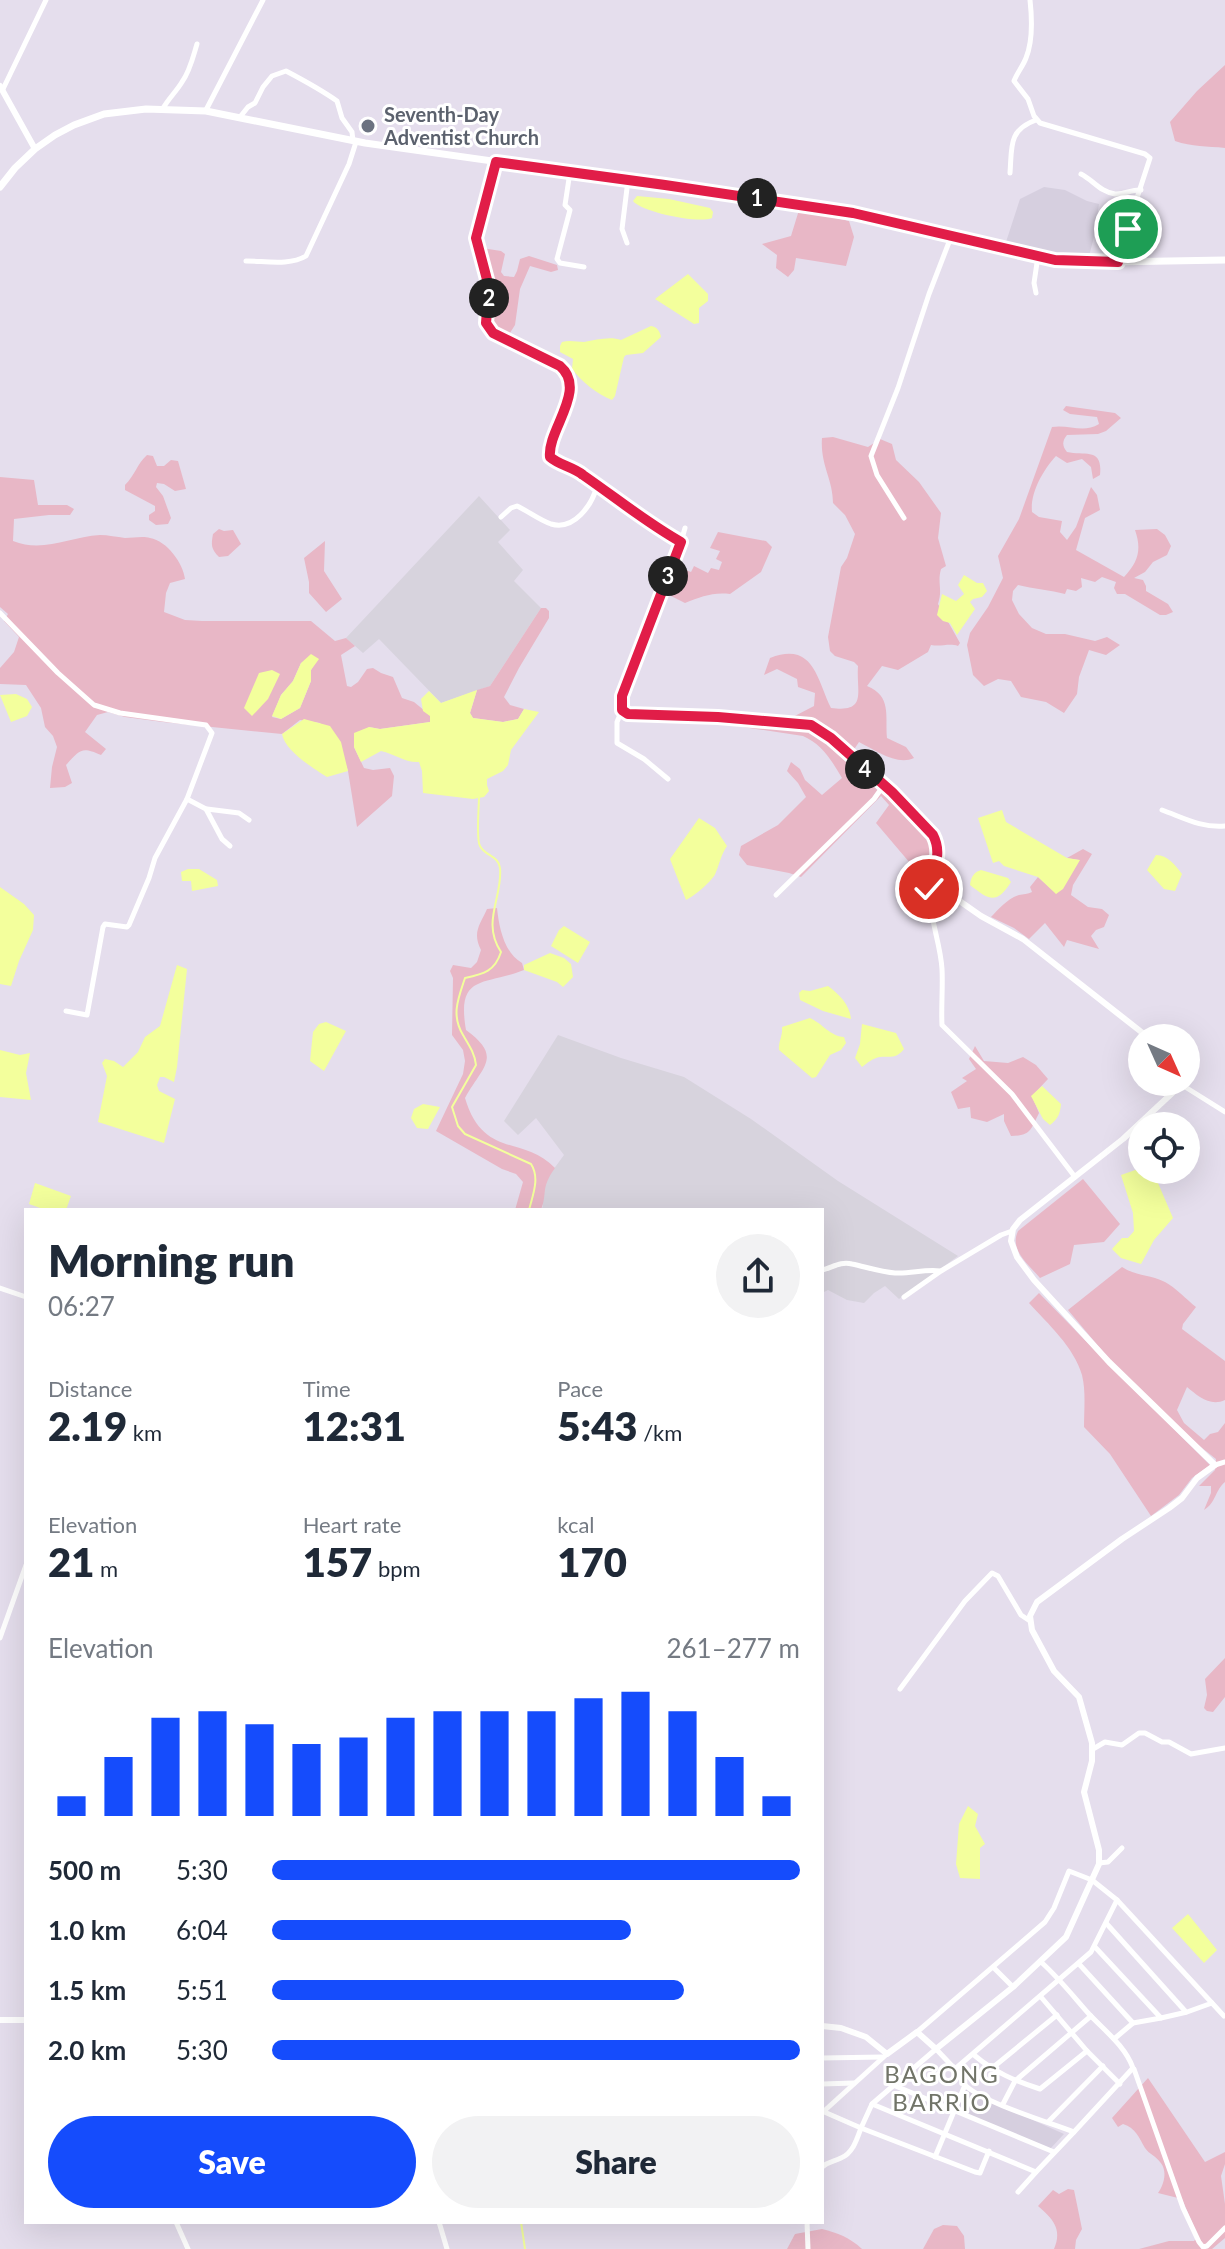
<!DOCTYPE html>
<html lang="en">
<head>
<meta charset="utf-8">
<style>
  body { margin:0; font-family:Lato,sans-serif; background:#f2f2f3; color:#1f2937; height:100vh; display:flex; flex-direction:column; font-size:30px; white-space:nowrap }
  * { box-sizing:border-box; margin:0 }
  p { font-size:26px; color:#747a83 }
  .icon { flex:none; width:44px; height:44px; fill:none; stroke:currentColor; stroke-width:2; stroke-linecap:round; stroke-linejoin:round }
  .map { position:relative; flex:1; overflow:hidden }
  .panel { position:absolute; left:24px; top:1208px; width:800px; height:1016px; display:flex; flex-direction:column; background:#fff; border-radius:0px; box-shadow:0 8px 32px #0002 }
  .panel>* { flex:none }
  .needle { width:52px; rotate:135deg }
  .tools { position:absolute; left:1128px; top:1024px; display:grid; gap:16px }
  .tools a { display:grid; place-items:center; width:72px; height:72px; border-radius:50%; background:#fff; box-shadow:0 8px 32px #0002; font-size:40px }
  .pin { position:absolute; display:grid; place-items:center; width:68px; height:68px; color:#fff; margin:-34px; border:4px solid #fff; border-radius:50%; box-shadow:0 2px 8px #0007 }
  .km { position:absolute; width:40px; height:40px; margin:-20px; border-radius:50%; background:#222; color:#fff; font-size:22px; line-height:40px; text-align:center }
  .round { display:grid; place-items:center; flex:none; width:84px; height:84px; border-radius:42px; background:#f2f2f3 }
  .summary { display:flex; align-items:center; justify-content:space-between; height:136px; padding:0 24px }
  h1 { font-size:44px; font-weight:800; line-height:60px }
  .stats { display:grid; grid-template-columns:repeat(3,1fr); gap:12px; height:136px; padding:8px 24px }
  .stats div { display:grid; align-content:center }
  .stats b { font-size:40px; font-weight:800 }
  .stats small { font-size:22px; font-weight:400 }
  .stats p { font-size:22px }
  .chart { height:224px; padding:16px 24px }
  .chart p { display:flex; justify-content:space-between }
  .chart svg { width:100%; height:144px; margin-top:8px; stroke:#154cfc; stroke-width:6 }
  .cta { display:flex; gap:16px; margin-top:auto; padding:16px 24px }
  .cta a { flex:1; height:92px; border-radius:48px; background:#154cfc; color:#fff; font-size:32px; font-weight:800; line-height:92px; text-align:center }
  .cta a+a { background:#f2f2f3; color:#1f2937 }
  ul { padding:0 24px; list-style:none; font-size:26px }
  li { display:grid; grid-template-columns:128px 96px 1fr; align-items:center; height:60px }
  li i { height:20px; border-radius:10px; background:#154cfc }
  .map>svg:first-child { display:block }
  .industrial { fill:#d7d3dd }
  .education { fill:#d6cfdf }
  .green { fill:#e8b7c6; fill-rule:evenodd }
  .water { fill:#f3ff9c }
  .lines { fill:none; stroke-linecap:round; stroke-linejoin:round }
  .stream { stroke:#f3ff9c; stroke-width:2 }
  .minor { stroke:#fff; stroke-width:5 }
  .tertiary { stroke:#fff; stroke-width:6 }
  .secondary { stroke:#fff; stroke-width:7 }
  .route-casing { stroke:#fff; stroke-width:16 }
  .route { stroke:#e11d48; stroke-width:10 }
  .worship-dot { fill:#6b7280; stroke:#fff; stroke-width:3 }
  .labels { text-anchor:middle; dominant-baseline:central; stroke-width:6; stroke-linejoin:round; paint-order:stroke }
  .worship-label { font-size:20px; font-weight:bold; fill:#5b616d; stroke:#fff; text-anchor:start }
  .quarter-label { font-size:24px; letter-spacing:2px; fill:#717468; stroke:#fff }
</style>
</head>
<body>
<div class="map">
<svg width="1225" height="2249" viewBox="0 0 1225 2249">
  <rect width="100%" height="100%" fill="#e5deed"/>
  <!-- industrial -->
  <g class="industrial">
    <polygon points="479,496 510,530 498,542 523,570 514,581 541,608 490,686 441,703 379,639 363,653 346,638"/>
    <polygon points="558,1035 621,1058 684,1077 751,1119 838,1181 958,1256 899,1299 885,1286 874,1293 864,1303 847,1300 828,1290 822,1293 822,1210 541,1210 543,1206 542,1195 545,1181 564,1155 536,1118 518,1135 504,1121"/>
  </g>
  <!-- education -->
  <g class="education">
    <polygon points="1044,187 1065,190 1087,201 1099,204 1094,237 1088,260 1064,258 1005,245 1020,199"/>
    <polygon points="966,2090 1064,2134 1050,2149 956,2110"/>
  </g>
  <!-- green -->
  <g class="green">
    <path d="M1225,65V148C1207,146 1192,147 1175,141L1170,122L1197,91Z"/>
    <polygon points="799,210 849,221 854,237 846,266 796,258 794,270 788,277 776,268 777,255 762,244 791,236"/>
    <path d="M482,248L501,251L505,254L501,272L504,276L514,277L517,271L520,259L529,256L557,265L558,270L551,272L530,266L520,289L515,325L508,336C504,334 499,333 496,330C483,320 503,274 482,248Z"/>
    <path d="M1066,406L1115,413L1121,418L1106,431L1098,434L1067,435C1062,441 1062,446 1067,452C1085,456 1103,447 1100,475L1093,479L1091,467L1082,459L1067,463L1056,456C1043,470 1030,493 1032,512L1039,517L1062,521L1060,532L1067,540L1076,527L1091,487L1097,495L1100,510L1085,518L1076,550L1124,577C1138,562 1142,550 1135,530L1157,529L1165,535L1171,546L1167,555L1153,562L1145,572L1134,578L1143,580L1146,586V591L1168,604L1173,612L1166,615H1160L1125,594H1117L1114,588L1116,582L1102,577L1095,582L1081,578L1082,587L1076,591L1067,589L1065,594C1051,590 1033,589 1018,585L1013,591L1012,600L1019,614L1032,628L1046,634H1065L1095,641L1107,637L1120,645L1106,655L1089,650L1079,677L1077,694L1064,713L1046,702L1021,697L1011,681L998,679L984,686L973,675L967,645L970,633L988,607L1003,578L998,556L1019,519L1052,427C1069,424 1083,434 1099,424L1097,417L1070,414L1063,410Z"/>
    <path d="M833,437L868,447L880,439L892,444L896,460L919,482L941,513L938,538L946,566L941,569C937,583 943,589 938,604L960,643L958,646C949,643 941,647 931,645L928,652L898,670L882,666L867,686C892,696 885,716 887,738L906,747L914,758C897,766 875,750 859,742L855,748L850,749C829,731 819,719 789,719L814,706L815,693L798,687L797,679L777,669L764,675L770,658C814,641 817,680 831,708C868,713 856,692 858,666L854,662L835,656L830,651L828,637L841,567L847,558L855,534L845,515L833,503C833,479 820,465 822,438Z"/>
    <path d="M147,455L153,456L157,466H164L171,460L178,461L186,489L175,491L164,484L157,483L156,487L163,496L171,518L168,524L156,525L149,520V515L155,511V506L125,490V485C135,475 137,464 147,455Z"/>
    <path d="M0,477L34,480L38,505H67L74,509L70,515H49L14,519L13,541C43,553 69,537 100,535C108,535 117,537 125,538C133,538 143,536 150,538C167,541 183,563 185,579L170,583L166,593L164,612L185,620L202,621H311L335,641L346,638L355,646L341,655L347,686L351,687L358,682L367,669L373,668L381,673L393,677L402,698L414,702L431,716L430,722L380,729L369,727L354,747L364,768L373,770L390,768L394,776L392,796L357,827L348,771L344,759L320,723L300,720L282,734L163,722L125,717L108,712L97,715L85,732L106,749L101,755C81,746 80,750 66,765L72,783L65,787L50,788L52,767L57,747L53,736L45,727L41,708L26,685L0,684V668L14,652L19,637L4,621L8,614L0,607ZM318,658L311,670V681L300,708L281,719L272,717L281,695L293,681L301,663Z"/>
    <path d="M219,529L224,531L233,530L241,544L228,556L219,557C211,549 211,545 213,534Z"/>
    <path d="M718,532L766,541L772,547L761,572L730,594C712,592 701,597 685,603L667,594L675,566L691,572L694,566L708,573L711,568L719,570L722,562L716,559L720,551L710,548Z"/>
    <polygon points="325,541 324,571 342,599 326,612 309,593 309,582 304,558"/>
    <polygon points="541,608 546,608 549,611 549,618 519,668 504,697 510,705 524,709 518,719 503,722 473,718 470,713 477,690 490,686"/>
    <path d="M711,718L805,726L821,734L902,806L932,840L934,848V879L921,876L876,823L889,805L881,796L801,877L789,873L747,865L739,855L741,846L778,825L806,797L798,783L787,771L791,762L800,769L805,780L822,795L842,778C832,761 822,744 803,736L710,722Z"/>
    <path d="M1083,849L1092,854L1073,885L1071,895L1088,907L1102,909L1109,915L1104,927L1096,930L1091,936L1099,949L1067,940L1064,947L1045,923L1029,939L1014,928L991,917C999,909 1007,899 1019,895C1023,894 1028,894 1032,892L1030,887L1038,877L1056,893L1079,860L1067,858Z"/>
    <path d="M497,908C499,927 504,953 522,963L524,970C485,986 456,973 466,1030C503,1057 483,1066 465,1098C483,1159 523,1135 555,1168C540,1189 548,1192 541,1210H515L523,1182L516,1174L502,1169L436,1131L463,1074L465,1061L463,1050L452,1035L453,978L450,971L453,965L471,968L477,962L481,950C472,932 480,925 487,909Z"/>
    <path d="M975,1046L984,1061L1008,1063L1023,1057L1036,1065L1048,1079L1032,1096L1039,1113C1031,1129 1031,1136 1011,1136L1004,1121V1114L987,1122L971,1118L970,1107L958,1109L951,1092L967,1081L962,1078L976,1069L969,1059Z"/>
    <path d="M1083,1179L1120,1224L1104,1242L1074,1245L1070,1264L1040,1278C1029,1265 1009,1250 1018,1231Z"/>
    <path d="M1122,1267C1138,1277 1149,1274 1165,1282C1176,1288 1186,1299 1196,1307L1183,1324L1182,1329L1225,1361V1400C1210,1407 1198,1396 1187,1387L1177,1410L1184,1423L1204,1440L1210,1434L1218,1432L1225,1423V1482C1215,1490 1216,1503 1204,1510L1211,1493V1486H1199L1215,1470L1216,1459L1197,1444L1110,1360L1068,1310Z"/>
    <path d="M1039,1293L1115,1371L1210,1465L1192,1478L1179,1495L1151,1516L1110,1454L1084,1427C1084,1410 1086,1391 1082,1375C1074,1347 1048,1324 1029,1303Z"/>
    <polygon points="1225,1658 1225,1697 1213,1712 1207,1711 1204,1708 1207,1695 1205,1679"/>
    <path d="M1148,2078L1205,2162L1225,2152V2164L1221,2176L1225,2204V2238L1212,2249H1139L1169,2241H1194L1198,2236L1182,2199L1158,2193C1164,2185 1168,2171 1160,2162C1156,2156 1149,2154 1145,2148C1139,2138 1136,2128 1123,2124L1118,2127L1112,2118Z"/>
    <path d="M1068,2189L1074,2190L1082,2229L1076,2240L1075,2249H1054C1063,2229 1052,2218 1038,2206L1053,2190L1059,2194Z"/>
    <polygon points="943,2225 957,2226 964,2236 965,2249 923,2249 934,2229"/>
    <path d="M822,2229C838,2233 849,2237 862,2249H787L795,2234Z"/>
  </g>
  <!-- water -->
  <g class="water">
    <path d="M637,196L669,199L710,208L713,212L712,218C699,224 641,212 633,201Z"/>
    <polygon points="688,274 708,294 708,301 699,308 699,323 694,324 655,299"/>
    <path d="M651,326C657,327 660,331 661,337L643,353L626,355L624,357L615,396L612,400C597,394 582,382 572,369L573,359L560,352V346L562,342C570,340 577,342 584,342C596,340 610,336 621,340Z"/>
    <polygon points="964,575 977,583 983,583 987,591 982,597 973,599 970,602 975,609 957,635 950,623 943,621 937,615 942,594 956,601 964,594 958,585"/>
    <polygon points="311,654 319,659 311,670 311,681 300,708 281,719 272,716 281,695 293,681 301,663"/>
    <polygon points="272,670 280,674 268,699 252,716 244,708 259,673"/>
    <path d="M477,690L470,713L473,718L503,722L518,719L524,709L539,712L511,750L508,765L503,771L487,779V785L489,791L484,797L473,799L423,793L422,771L419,762C405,763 395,754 381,751L361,762L354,747V733L369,727L380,729L430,722V716L423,711L421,699L429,691L441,703Z"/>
    <polygon points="16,694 27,699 32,707 27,716 11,722 0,695"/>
    <path d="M304,719L330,726L341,742L348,771L327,777C313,768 285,751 282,734Z"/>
    <polygon points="1002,810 1006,822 1067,858 1080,860 1063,889 1056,894 1038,877 1004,866 999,861 993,863 978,818"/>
    <path d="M699,818L715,828L727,846C721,855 720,862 716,872C714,880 693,897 686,900L670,859Z"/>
    <path d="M1156,855C1168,855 1175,865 1182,874L1175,891L1164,889L1147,870Z"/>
    <polygon points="188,869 199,869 217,880 218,886 192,891 191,881 182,881 181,872"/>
    <path d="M981,870L1008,878L1011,882C996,906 988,899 970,885C971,877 974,872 981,870Z"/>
    <polygon points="0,887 24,904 34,915 33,930 19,961 11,986 0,984"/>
    <polygon points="564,926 590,942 578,963 551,946 559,930"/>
    <polygon points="550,953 564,958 571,964 573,977 563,987 557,982 524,970 524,965"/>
    <polygon points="177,965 187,969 177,1067 174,1082 164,1077 160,1077 157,1085 159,1091 175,1099 164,1143 98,1122 107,1076 102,1063 105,1059 114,1061 123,1067 138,1052 145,1037 160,1026"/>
    <path d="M828,986C839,994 850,1005 851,1019L823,1011L800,1000L799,993L802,990L810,991Z"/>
    <path d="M810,1018C823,1024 830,1036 844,1037L846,1043L841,1050L830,1055L816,1077L812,1078L779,1050C778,1042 783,1036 782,1027Z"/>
    <polygon points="326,1022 346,1031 324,1071 310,1061 313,1032 319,1024"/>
    <path d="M862,1024L896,1033L904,1049C896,1059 892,1056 880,1057C873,1058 867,1063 862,1067L855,1058L860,1044Z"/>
    <polygon points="0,1050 20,1055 30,1053 26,1073 31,1100 0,1097"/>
    <path d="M1042,1086L1061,1104C1060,1114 1058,1119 1050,1125L1043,1119L1031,1096Z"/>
    <polygon points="423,1104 440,1107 428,1129 417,1128 411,1118 414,1109"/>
    <polygon points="1142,1131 1142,1170 1159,1170 1158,1183 1173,1218 1154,1240 1141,1264 1121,1258 1112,1249 1122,1238 1128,1238 1134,1231 1133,1213 1121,1175 1141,1168 1141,1161 1129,1143"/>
    <polygon points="35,1183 71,1196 66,1210 46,1210 29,1204"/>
    <polygon points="968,1806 978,1814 975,1826 985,1844 980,1848 980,1879 960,1878 956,1864 959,1824"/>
    <polygon points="1188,1914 1217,1950 1204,1963 1172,1928"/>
  </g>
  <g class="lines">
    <!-- stream -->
    <g class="stream">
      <path d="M479,797C479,807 476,840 480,846C485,856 499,856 500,868C503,897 481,922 501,952C495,971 484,974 465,978C458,999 451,1015 463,1035C469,1045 475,1054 476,1065L452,1107L458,1126L465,1134L531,1164C540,1178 533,1194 529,1210"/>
      <polyline points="521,2222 525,2249"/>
    </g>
    <!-- minor -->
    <g class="minor">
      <path d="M1030,0C1032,18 1033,41 1026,58C1023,66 1017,73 1014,81L1028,99L1034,116L1040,123L1145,154L1150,158L1121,247L1118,262"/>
      <polyline points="3,89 46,0"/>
      <path d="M162,110C168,99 176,92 182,82C190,71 193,57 197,44"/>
      <polyline points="206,110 263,0"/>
      <path d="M240,117L248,107L255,103L263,87L272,76L286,71C305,81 320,89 337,101L342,118L352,132L353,141"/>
      <polyline points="570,172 565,205 570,210 557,259 560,263 584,267"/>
      <path d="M1010,173C1012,147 1008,130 1036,120"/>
      <path d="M1081,174C1093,180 1100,192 1115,194C1124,195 1132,189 1141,190"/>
      <polyline points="627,243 622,229 628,180"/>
      <path d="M246,261C265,261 290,266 306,256L349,164L356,142"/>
      <polyline points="1036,293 1034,283 1038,256"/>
      <path d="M501,517L511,508L517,506C528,511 539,520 551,524C574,531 592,505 597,486"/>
      <polyline points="904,518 877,475 871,456 898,388 929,294 951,237"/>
      <polyline points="681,542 685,528"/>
      <polyline points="0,613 58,673 94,705 120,713 206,725 212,733 187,799 155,858 149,878 129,925 127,927 105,924 103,927 87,1015 66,1011"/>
      <polyline points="622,710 617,722 617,743 644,759 668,779"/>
      <polyline points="187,799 206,809 222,839 230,846"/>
      <polyline points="207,809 239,813 249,820"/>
      <path d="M1162,810C1184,818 1201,828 1225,826"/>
      <path d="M936,870C921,902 940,935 942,969C943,987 941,1007 942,1025L1012,1094L1075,1177"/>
      <polyline points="776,895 874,799 884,785"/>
      <polyline points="1182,1085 1225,1112"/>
      <path d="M822,1270C832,1268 840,1261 852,1264C866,1267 881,1272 895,1273C911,1274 924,1269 940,1271"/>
      <polyline points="0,1288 26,1297"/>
      <polyline points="904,1297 941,1271 1001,1235 1012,1231"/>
      <polyline points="1215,1465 1225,1462"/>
      <polyline points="0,1638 26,1565"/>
      <polyline points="900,1689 965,1601 992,1573 998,1576 1021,1615 1030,1621"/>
      <polyline points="1093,1749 1105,1742 1122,1745 1139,1733 1145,1733 1162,1742 1169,1742 1191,1754 1225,1748"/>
      <polyline points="1099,1863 1108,1862 1122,1848"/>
      <polyline points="1117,1900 1212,2003 1187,2012 1161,2018"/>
      <polyline points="1106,1923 1186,2012"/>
      <polyline points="1079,1964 1133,2023 1161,2018 1095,1947"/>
      <polyline points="993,1967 1013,1987"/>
      <polyline points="1212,2003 1224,2016"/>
      <polyline points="1114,2039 1133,2023"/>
      <polyline points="1087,2051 1120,2084"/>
      <path d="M974,2055C994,2072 1015,2081 1040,2089L1087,2051L1041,1997"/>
      <polyline points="822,2058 882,2057"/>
      <path d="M955,2069C960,2075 961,2081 966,2086C985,2103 1048,2122 1074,2132L1133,2068C1125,2046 1105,2031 1089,2014C1073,1996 1059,1978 1041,1962"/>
      <polyline points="991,2069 1057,2015"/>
      <polyline points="1134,2069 1183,2208 1199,2242 1203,2247 1207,2246 1225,2228"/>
      <polyline points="822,2084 854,2083"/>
      <polyline points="893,2085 1054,2152"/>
      <polyline points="872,2104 1036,2172 1074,2132"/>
      <polyline points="1003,2104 1015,2081 1091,2016"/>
      <polyline points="822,2111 861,2128 872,2104 936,2049 955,2069 1091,1952 1117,1900 1092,1880 1069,1871 1054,1908 1045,1922 917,2032"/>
      <polyline points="823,2112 887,2054"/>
      <polyline points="1048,2122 1103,2066"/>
      <polyline points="935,2157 965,2085"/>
      <path d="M822,2167C829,2161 833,2162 841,2158C853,2153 857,2139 861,2128L975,2172L980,2173L989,2151"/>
      <polyline points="1018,2192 1036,2172"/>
      <polyline points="176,2222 188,2249"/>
      <polyline points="439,2222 447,2249"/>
      <polyline points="807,2222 808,2249"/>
    </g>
    <!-- tertiary -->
    <g class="tertiary">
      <polyline points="0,86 35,149"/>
      <path d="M496,162L476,238L489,287L486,323L493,333L560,366C588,391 546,430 550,457L556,462L584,475L597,486L681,542L622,696V710L630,714C674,715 717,717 761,720C781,721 803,720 821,731L892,792L930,831L937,843V874L951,895L981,916L1023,939L1149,1038"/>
      <polyline points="0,2020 26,2020"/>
      <polyline points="822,2026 841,2028 866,2037 887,2054 917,2032 936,2049 1013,1987 1066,1937 1099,1864 1099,1850 1084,1792 1092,1761 1092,1743 1079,1697 1054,1671 1032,1630 1030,1616 1037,1602 1122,1539 1169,1508 1182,1498 1197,1478 1215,1465 1109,1362 1034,1280 1017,1257 1011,1241 1013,1229 1020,1220 1123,1139 1184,1082"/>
    </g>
    <!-- secondary -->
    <polyline class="secondary" points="0,187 15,168 35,149 55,135 74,125 104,114 146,109 206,111 365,143 837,210 1055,260 1112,262 1225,260"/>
  </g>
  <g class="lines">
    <!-- route casing -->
    <g class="route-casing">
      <path id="route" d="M929,889C933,870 943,854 933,835L892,792L831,738L811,725L718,717L628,714L622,710V696L681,542C647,523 615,497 583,475C573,467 559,465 550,457C547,430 588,390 560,366L493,333L486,323L489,287L476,238L496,162L665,185L853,213L1055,260L1118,262L1128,229"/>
    </g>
    <!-- route -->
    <use href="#route" class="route"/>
  </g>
  <!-- markers -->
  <circle class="worship-dot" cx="368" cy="126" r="8"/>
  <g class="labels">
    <!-- worship labels -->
    <g class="worship-label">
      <text x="384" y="114">Seventh-Day<tspan x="384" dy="23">Adventist Church</tspan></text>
    </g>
    <!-- quarter labels -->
    <g class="quarter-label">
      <text x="942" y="2073">BAGONG<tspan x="942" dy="28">BARRIO</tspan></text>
    </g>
  </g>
</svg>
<div class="tools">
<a><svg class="needle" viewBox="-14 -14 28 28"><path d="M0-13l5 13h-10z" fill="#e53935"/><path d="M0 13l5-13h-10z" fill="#747a83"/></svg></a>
<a><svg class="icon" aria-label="locate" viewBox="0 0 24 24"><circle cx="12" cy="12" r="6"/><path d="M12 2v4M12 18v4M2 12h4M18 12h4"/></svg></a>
</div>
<div class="pin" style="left:1128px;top:229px;background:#1e9e55"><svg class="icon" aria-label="arrive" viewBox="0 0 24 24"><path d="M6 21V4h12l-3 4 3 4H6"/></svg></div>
<div class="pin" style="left:929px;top:889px;background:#d93025"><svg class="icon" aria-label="check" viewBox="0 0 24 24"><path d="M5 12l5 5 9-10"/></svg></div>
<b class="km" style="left:757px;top:198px">1</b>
<b class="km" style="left:489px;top:298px">2</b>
<b class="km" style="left:668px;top:576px">3</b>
<b class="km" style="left:865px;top:769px">4</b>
<section class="panel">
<div class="summary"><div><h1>Morning run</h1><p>06:27</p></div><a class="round"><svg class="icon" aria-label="share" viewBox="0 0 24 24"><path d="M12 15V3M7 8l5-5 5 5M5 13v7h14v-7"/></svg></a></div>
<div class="stats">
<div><p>Distance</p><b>2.19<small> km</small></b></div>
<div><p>Time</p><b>12:31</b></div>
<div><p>Pace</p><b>5:43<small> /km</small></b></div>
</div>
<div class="stats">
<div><p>Elevation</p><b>21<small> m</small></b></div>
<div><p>Heart rate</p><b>157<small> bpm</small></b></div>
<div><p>kcal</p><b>170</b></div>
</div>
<div class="chart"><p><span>Elevation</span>261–277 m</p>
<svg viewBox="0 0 160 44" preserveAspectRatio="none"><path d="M5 44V38M15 44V26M25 44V14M35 44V12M45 44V16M55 44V22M65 44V20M75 44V14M85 44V12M95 44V12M105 44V12M115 44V8M125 44V6M135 44V12M145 44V26M155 44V38"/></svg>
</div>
<ul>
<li><b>500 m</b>5:30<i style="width:100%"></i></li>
<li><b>1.0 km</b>6:04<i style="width:68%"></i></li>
<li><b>1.5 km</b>5:51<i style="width:78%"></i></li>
<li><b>2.0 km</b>5:30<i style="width:100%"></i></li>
</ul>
<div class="cta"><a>Save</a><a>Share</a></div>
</section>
</div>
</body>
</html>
